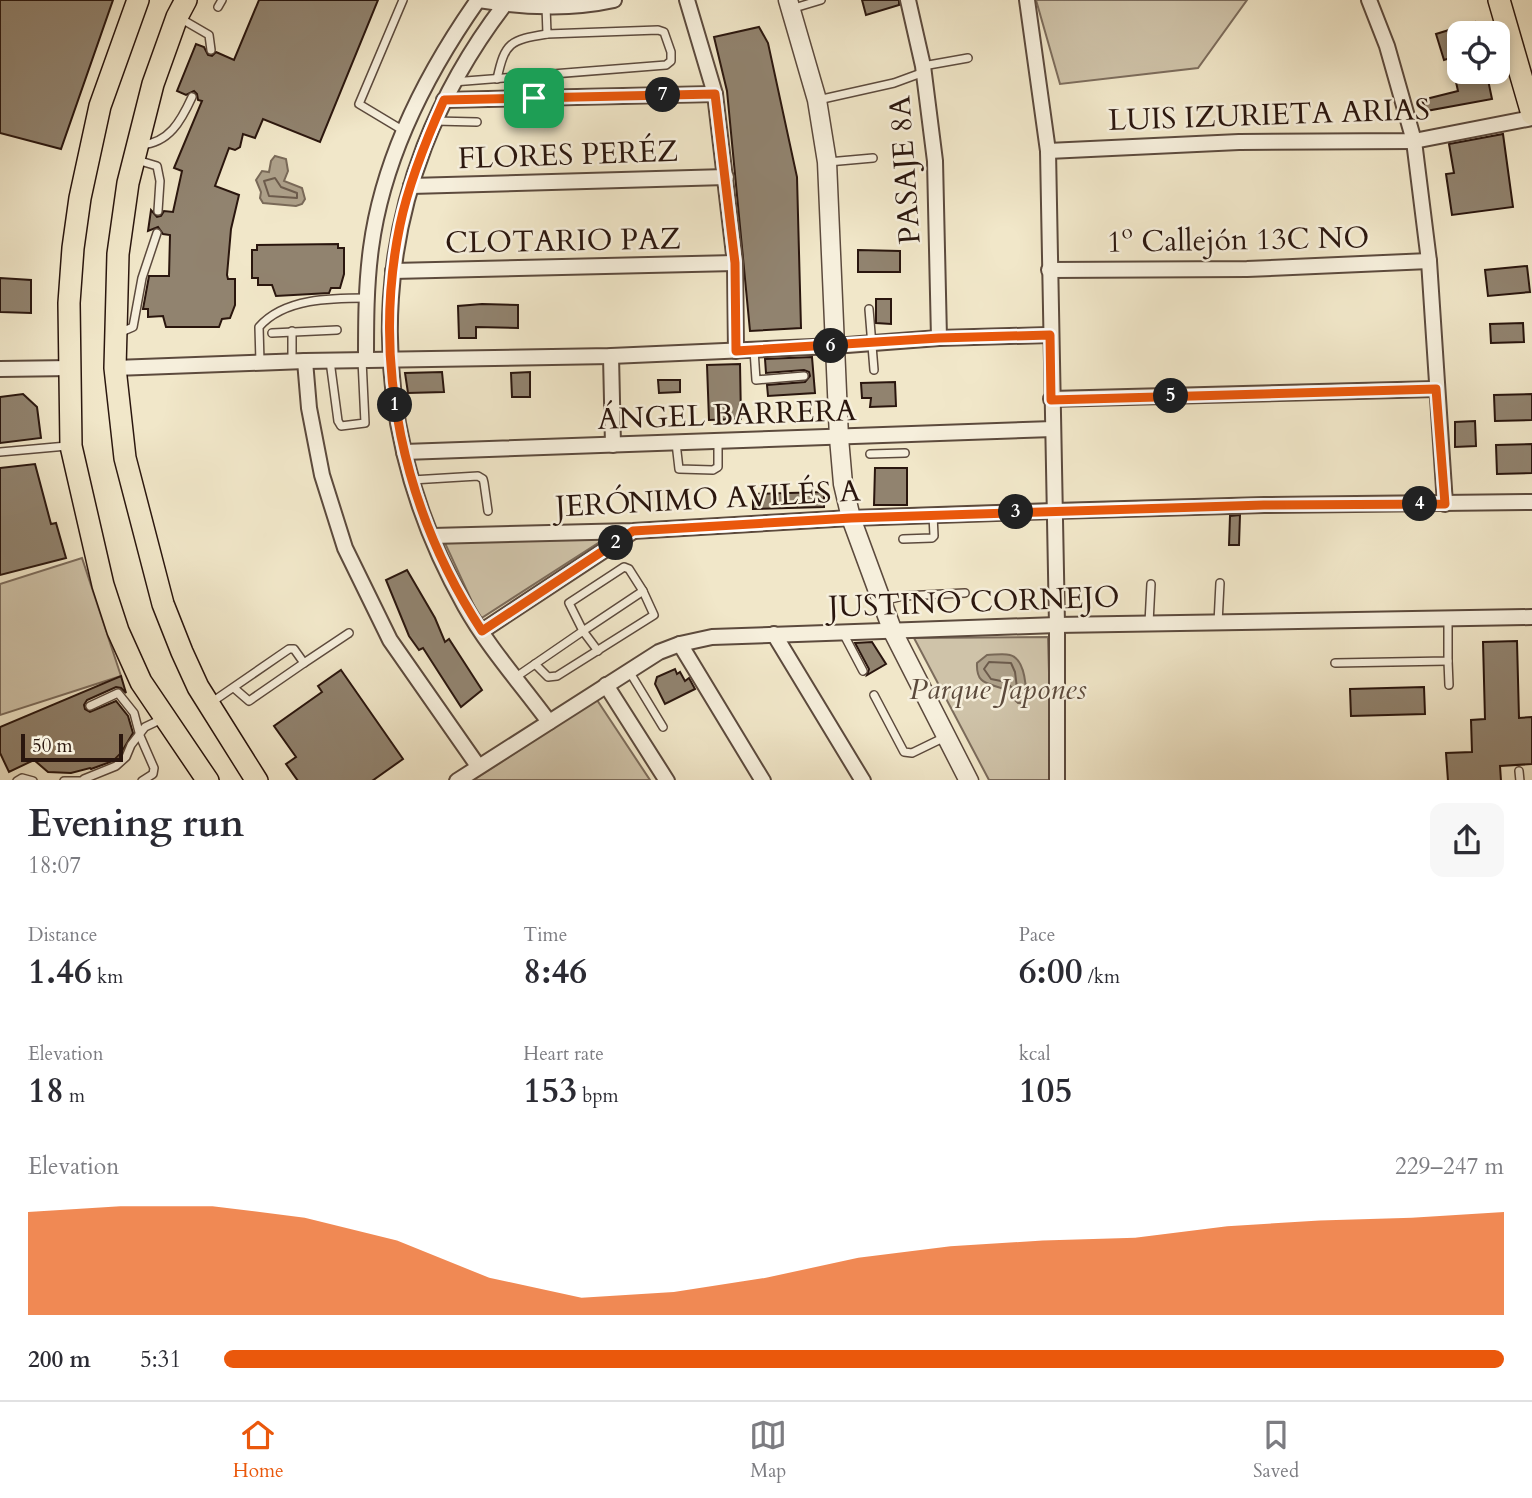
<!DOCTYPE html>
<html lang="en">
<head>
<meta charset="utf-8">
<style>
  body { margin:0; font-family:Cardo,serif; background:#f7f7f7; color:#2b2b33; height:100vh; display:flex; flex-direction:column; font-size:26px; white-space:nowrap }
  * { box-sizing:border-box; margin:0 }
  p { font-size:23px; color:#7c7c81 }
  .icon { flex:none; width:38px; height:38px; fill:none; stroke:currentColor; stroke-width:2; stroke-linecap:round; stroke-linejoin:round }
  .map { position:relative; height:780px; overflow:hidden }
  .sheet { display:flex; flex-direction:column; background:#fff; flex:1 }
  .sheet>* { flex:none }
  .controls { position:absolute; left:1447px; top:21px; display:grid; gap:14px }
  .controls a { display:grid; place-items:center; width:63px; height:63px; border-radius:14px; background:#fff; box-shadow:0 4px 10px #0003; font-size:35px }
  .scale { position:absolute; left:21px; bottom:18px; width:102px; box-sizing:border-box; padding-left:7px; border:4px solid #2a160e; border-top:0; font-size:19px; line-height:24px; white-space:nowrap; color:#2a160e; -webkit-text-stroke:5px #f6efdc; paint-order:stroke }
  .pin { position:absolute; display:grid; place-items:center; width:60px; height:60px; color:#fff; margin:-30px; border-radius:14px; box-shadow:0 4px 10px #0006 }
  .km { position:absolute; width:35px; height:35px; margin:-18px; border-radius:50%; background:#222; color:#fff; font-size:19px; line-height:35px; text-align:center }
  .round { display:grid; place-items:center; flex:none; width:74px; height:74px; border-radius:14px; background:#f7f7f7 }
  .summary { display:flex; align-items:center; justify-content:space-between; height:119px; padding:0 28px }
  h1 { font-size:38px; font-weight:700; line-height:52px }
  .figures { display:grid; grid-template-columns:repeat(3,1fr); gap:10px; height:119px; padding:7px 28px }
  .figures div { display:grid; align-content:center }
  .figures b { font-size:35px; font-weight:700 }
  .figures small { font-size:19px; font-weight:400 }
  .figures p { font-size:19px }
  .chart { height:196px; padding:14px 28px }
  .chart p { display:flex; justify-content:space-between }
  .chart svg { width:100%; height:126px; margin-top:7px; fill:#ea580c; opacity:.7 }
  ul { padding:0 28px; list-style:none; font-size:23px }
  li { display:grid; grid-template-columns:112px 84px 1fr; align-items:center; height:52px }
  li i { height:18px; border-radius:9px; background:#ea580c }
  .dock { display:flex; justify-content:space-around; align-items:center; height:98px; border-top:2px solid #e1e1e2; background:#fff; font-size:19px; color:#7c7c81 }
  .dock a { display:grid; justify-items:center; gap:4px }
  .dock .current { color:#ea580c }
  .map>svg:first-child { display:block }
  .green { fill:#cfc3a9; stroke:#7c6c5c; stroke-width:2 }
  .water { fill:#ada089; stroke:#796958; stroke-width:2 }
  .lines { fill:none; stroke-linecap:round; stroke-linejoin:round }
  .shore { stroke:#6c5b4c; stroke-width:2 }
  .building { fill:#91836f; stroke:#2a160e; stroke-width:2 }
  .service-casing { stroke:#5c4a3d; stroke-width:10 }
  .minor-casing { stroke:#5c4a3d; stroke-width:18 }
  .tertiary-casing { stroke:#5c4a3d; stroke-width:21 }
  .primary-casing { stroke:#2a160e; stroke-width:24 }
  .service { stroke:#f6efdc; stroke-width:7 }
  .minor { stroke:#f6efdc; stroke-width:14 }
  .tertiary { stroke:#f6efdc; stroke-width:18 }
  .primary { stroke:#f1e7c9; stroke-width:21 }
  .route-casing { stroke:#fff; stroke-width:14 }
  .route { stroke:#ea580c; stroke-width:9 }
  .labels { text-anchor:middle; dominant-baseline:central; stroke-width:5; stroke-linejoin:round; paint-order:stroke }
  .street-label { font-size:30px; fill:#2a160e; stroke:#f6efdc }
  .park-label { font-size:30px; font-style:italic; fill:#5c4a3c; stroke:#f6efdc }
</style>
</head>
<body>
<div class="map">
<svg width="1532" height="781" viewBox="0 0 1532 781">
  <rect width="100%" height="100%" fill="#f1e7c9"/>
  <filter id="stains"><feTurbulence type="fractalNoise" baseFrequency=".00286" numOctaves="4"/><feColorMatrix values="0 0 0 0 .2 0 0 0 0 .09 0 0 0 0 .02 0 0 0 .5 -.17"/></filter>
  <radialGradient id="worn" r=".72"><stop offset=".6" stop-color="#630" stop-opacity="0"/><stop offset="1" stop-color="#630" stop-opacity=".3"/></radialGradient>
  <!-- green -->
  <g class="green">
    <polygon points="1036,0 1247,0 1198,68 1060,84"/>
    <polygon points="609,536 480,619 444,541"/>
    <polygon points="82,558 121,676 0,715 0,584"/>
    <polygon points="1048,637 1052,780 989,780 914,638"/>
    <polygon points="597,700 650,780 473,780"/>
  </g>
  <!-- water -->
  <g class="water">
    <polygon points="275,156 286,159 288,171 284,181 302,188 305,199 302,204 296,206 263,203 260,198 261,192 256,180 262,171 269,172 271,161"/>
    <path d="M987,655C994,655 1003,653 1010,655C1026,659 1027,691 1025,703H1018C1013,699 1007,690 1001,688C986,683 976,683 977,663Z"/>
  </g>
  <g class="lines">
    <!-- shore -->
    <g class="shore">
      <polygon points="275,178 281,187 297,193 297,198 269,196 264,181"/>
      <polygon points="989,662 1011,663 1015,672 1017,688 1013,689 1006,682 991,679 984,669"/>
    </g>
  </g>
  <!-- building -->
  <g class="building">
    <polygon points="0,0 113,0 61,149 0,133"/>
    <polygon points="259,0 378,0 320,142 263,119 255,138 243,134 240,147 235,150 229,148 215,186 239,195 231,229 227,275 228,279 235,279 235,305 230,318 222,319 219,327 166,327 163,316 148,317 148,309 143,309 149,276 169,276 170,235 163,234 158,227 148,231 151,210 157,217 161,216 164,211 173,212 182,171 174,168 202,101 198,100 197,94 194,91 186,95 177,91 196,44 204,47 208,55 212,56 216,52 234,60"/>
    <polygon points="862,0 899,0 899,5 866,15"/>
    <polygon points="1475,22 1478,33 1460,33 1460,55 1444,60 1436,34"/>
    <polygon points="759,27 768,43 797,177 801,328 750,331 727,91 714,37"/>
    <polygon points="1487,75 1492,99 1426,111 1422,100 1458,91 1456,82"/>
    <polygon points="1503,134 1513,207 1452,215 1446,174 1454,173 1449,144"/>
    <polygon points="338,244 338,248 344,248 344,274 340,288 331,288 329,293 276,296 272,285 258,285 258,278 252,278 252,250 257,250 257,245"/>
    <polygon points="858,250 900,251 900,272 858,272"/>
    <polygon points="1527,266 1530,292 1488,296 1485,270"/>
    <polygon points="0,278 31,280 31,313 0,312"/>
    <polygon points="876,299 891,299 891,324 876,323"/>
    <polygon points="482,304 518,305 518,328 476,327 476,338 459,338 458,306"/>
    <polygon points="1523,323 1524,342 1491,343 1490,324"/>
    <polygon points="812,357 815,393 768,396 767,385 805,382 810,376 809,372 804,370 766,373 765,359"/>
    <polygon points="740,364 741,419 709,420 707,365"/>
    <polygon points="442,372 444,392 408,393 405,373"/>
    <polygon points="530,372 530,397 512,397 511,373"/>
    <polygon points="658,380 680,380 680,392 659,393"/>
    <polygon points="895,382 896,406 870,407 871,398 862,398 861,383"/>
    <polygon points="23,394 37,407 41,438 0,443 0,397"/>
    <polygon points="1532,394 1532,420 1495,421 1494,395"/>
    <polygon points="1475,421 1476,446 1455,447 1455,422"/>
    <polygon points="1532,444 1532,473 1497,474 1496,445"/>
    <polygon points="35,464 51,524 56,523 66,558 0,575 0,468"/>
    <polygon points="875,468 907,468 907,505 874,505"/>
    <polygon points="824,492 824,507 753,509 753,494"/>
    <polygon points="1240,515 1239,545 1229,545 1230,516"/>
    <polygon points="407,570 435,618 445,642 449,639 482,690 461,707 423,648 419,650 409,636 386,580"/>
    <polygon points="1517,641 1519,718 1532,717 1532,764 1500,766 1501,781 1448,781 1446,753 1472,752 1471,720 1485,719 1483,642"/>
    <polygon points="872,642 886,664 867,675 869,669 855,643"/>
    <polygon points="675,669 677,674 680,672 685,681 689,678 695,689 665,704 655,684 657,677"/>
    <polygon points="341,670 403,759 372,781 298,781 286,764 296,757 274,726 322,692 318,686"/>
    <polygon points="121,676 126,693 121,688 116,687 87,700 84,705 85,709 90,712 116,701 128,716 133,733 121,753 113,761 91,769 90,768 71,773 48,772 34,760 9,772 0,753 0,727"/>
    <polygon points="1424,687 1425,714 1351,716 1350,689"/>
  </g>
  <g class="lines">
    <!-- service casing -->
    <g class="service-casing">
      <g id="service">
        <polyline points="403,0 359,104 404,131"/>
        <polyline points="218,7 222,0"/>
        <polyline points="791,9 821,0"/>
        <polyline points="178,17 209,35 211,50"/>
        <polyline points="923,66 968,58"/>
        <path d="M497,79C505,42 510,40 547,34"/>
        <polyline points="453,82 666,65 671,61 671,52 664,32 658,30 547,34 546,6"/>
        <polyline points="818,100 894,83 924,72"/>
        <polyline points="435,121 477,122"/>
        <path d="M141,145C169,143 181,121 192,97"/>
        <polyline points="137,160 157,166 160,181 158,211"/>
        <polyline points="828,162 873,158"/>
        <polyline points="869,309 874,370"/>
        <polyline points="292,331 292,361"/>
        <polyline points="119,333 133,327 142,278 157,233"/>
        <polyline points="272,333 337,330"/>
        <polyline points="754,350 756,380 804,376"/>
        <polyline points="330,361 338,421 341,426 365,423 362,360"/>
        <path d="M260,362L259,327C284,298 332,298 367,298"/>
        <polyline points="676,443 679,469 713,470 718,467 718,442"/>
        <polyline points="0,452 67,446"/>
        <polyline points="870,454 905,453"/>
        <polyline points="412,480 478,476 483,479 484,483 488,511"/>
        <polyline points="903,539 932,538 934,536 933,515"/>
        <polygon points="624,567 629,569 643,591 583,631 569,603"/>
        <polyline points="883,601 903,596 965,593"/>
        <polyline points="1149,623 1151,584"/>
        <polyline points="1218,623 1220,583"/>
        <polyline points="843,633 863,671"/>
        <polyline points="1448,661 1449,685"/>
        <polyline points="304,663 349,633"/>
        <polyline points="1335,663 1448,661 1448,619"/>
        <polyline points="535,664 548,677 557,676 654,615 643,591"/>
        <polyline points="629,671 663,727"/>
        <polyline points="516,677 583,631 598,651"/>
        <polyline points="874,695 904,752 912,753 945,737"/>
        <polyline points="212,702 289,649 294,649 304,663 249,701 234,688"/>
        <polyline points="90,706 118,693 134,713 140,736 154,768 153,774 142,781"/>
        <polyline points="1519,771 1520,781"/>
        <polyline points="84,779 116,766 126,757 131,745 145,727 164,718"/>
        <polyline points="17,781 22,778 33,781"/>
        <polyline points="64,781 85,781"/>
      </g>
    </g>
    <!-- minor casing -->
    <g class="minor-casing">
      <g id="minor">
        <path d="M479,0C524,7 569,10 614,0"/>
        <polyline points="687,0 715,94 735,263 736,351"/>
        <polyline points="908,0 923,66 935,161 939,338"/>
        <polyline points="1027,0 1048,151 1057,625 1057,781"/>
        <polyline points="1369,0 1387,46 1414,141 1429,261 1445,504"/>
        <path d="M505,4C366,185 353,408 465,606C488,647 521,684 549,722"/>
        <polyline points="444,100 715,94"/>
        <polyline points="1048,151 1239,142 1414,141 1532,118"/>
        <polyline points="411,186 726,177"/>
        <polyline points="1049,270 1247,269 1429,261"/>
        <polyline points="393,271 735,263"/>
        <polyline points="611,356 613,445"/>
        <path d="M366,360C366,323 366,285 371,248C383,157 426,74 478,0"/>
        <polyline points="305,361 309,408 322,475 345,548 390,640 478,766"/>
        <polyline points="115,368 305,361 611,356 834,346 939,338 1050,335"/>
        <polyline points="0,369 71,368"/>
        <polyline points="1051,399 1436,389"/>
        <polyline points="404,452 1053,429"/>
        <polyline points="432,536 633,531 851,518 1055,511 1264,505 1532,502"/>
        <polyline points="482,631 632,532"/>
        <polyline points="774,634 863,781"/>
        <polyline points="680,644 763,781"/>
        <polyline points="606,685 667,781"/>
        <polyline points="457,781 659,652 680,644 712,637 1057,625 1532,617"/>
      </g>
    </g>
    <!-- tertiary casing -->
    <g class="tertiary-casing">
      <polyline id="tertiary" points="788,0 817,100 827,162 839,438 843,484 851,518 893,632 969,781"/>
    </g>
    <!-- primary casing -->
    <g class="primary-casing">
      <g id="primary">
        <polyline points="138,0 100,106 80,198 73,248 69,303 71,446 103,585 118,631 141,682 208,781"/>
        <polyline points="186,0 177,17 153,84 128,183 118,254 115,368 125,458 163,604 182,652 198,687 257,781"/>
        <polyline points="1499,0 1532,114"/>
      </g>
    </g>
    <!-- service -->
    <use href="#service" class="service"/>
    <!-- minor -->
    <use href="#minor" class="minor"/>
    <!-- tertiary -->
    <use href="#tertiary" class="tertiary"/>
    <!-- primary -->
    <use href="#primary" class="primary"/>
  </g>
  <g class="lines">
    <!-- route casing -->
    <g class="route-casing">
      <path id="route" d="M715,94L735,263L736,351L939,338L1050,335L1051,400L1436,389L1445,504L1264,505L851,518L633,531L482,631C404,512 371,365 400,225C409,182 426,140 444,100Z"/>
    </g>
    <!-- route -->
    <use href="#route" class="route"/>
  </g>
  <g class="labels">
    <!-- street labels -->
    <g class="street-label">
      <text transform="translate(1269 115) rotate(-2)">LUIS IZURIETA ARIAS</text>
      <text transform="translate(568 155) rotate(-2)">FLORES PERÉZ</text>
      <text transform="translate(905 170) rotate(-94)">PASAJE 8A</text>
      <text transform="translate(1238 240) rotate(-1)">1º Callejón 13C NO</text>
      <text transform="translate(563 241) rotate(-1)">CLOTARIO PAZ</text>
      <text transform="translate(727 415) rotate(-2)">ÁNGEL BARRERA</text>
      <text transform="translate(708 499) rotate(-3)">JERÓNIMO AVILÉS A</text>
      <text transform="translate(974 602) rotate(-2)">JUSTINO CORNEJO</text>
    </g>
    <!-- park labels -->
    <g class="park-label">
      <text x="998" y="689">Parque Japones</text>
    </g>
  </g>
  <rect width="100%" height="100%" filter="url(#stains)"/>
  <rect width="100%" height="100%" fill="url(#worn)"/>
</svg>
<div class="controls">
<a><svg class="icon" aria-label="locate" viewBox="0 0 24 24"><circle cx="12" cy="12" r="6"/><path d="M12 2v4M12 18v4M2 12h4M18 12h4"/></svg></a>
</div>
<div class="scale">50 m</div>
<div class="pin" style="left:534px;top:98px;background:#1e9e55"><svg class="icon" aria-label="arrive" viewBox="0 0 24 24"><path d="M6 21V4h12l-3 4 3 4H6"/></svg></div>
<b class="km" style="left:395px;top:405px">1</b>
<b class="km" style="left:616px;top:543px">2</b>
<b class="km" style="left:1016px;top:512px">3</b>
<b class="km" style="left:1420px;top:504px">4</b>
<b class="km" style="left:1171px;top:396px">5</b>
<b class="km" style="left:831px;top:346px">6</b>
<b class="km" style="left:663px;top:95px">7</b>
</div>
<section class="sheet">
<div class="summary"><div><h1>Evening run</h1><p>18:07</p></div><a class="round"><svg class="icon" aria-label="share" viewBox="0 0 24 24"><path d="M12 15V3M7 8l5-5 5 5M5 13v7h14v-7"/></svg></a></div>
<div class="figures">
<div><p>Distance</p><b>1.46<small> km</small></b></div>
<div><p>Time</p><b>8:46</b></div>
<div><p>Pace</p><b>6:00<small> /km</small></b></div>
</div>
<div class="figures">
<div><p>Elevation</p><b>18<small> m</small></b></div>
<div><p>Heart rate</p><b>153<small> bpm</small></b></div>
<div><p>kcal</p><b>105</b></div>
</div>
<div class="chart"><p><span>Elevation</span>229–247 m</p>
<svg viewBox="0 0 160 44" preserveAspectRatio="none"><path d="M0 44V8L10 6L20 6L30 10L40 18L50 31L60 38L70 36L80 31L90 24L100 20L110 18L120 17L130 13L140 11L150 10L160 8V44z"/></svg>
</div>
<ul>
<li><b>200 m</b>5:31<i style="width:100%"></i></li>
</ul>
</section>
<nav class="dock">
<a class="current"><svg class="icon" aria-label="home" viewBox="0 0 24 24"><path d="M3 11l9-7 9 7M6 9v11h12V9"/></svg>Home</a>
<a><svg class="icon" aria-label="map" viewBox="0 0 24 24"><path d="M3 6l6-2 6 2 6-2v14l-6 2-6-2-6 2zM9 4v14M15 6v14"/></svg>Map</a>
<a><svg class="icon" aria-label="saved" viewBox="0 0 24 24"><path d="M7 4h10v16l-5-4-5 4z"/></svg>Saved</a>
</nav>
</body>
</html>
